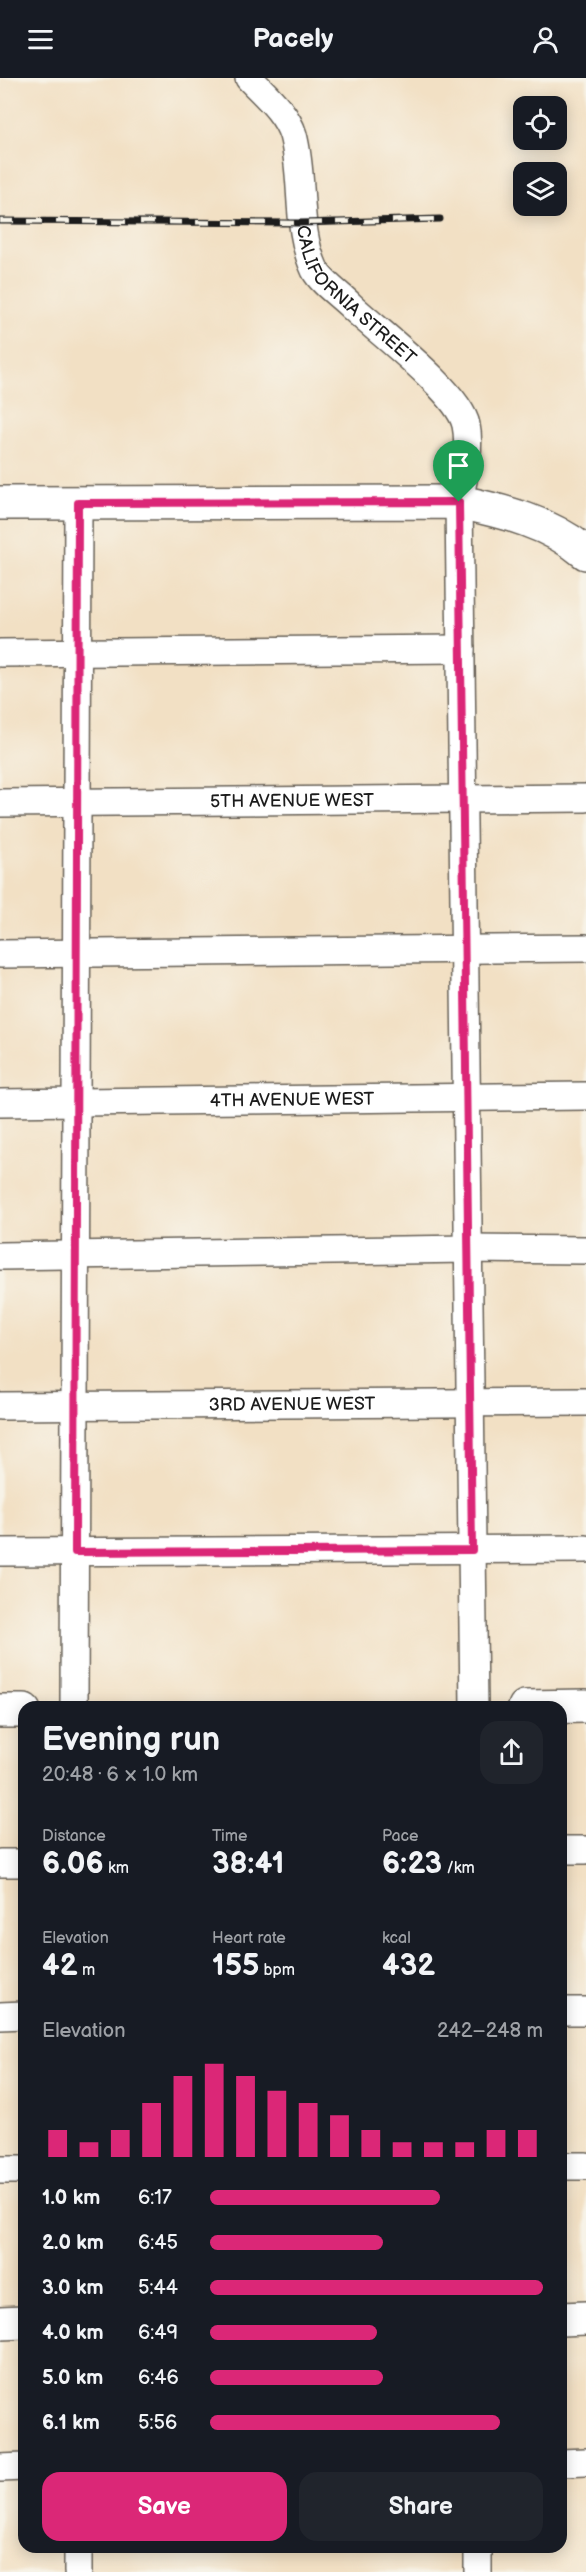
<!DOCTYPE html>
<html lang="en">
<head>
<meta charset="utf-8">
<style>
  body { margin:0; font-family:"Balsamiq Sans",sans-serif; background:#20242c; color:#f1f3f6; height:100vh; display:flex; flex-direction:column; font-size:22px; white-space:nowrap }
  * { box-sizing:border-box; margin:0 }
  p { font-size:20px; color:#9ea1a6 }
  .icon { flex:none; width:33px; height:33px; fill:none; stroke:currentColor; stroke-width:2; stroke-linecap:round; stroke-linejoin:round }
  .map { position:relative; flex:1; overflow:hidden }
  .side { position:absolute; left:18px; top:1623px; width:549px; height:852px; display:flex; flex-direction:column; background:#171b24; border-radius:18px; box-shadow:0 3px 15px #0003 }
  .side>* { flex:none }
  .tools { position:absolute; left:513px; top:18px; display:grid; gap:12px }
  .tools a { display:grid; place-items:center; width:54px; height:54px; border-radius:12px; background:#171b24; box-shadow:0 3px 15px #0003; font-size:30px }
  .pin { position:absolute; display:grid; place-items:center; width:51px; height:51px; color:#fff; margin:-62px -26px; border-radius:50% 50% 50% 0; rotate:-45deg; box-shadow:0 0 6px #0007 }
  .pin .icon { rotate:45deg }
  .round { display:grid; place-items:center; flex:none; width:63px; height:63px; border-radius:18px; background:#20242c }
  .overview { display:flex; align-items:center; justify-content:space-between; height:102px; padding:0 24px }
  h1 { font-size:33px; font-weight:700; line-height:45px }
  .figures { display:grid; grid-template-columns:repeat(3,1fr); gap:9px; height:102px; padding:6px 24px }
  .figures div { display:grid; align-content:center }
  .figures b { font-size:30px; font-weight:700 }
  .figures small { font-size:16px; font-weight:400 }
  .figures p { font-size:16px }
  .chart { height:168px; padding:12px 24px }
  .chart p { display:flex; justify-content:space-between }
  .chart svg { width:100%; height:108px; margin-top:6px; stroke:#db2777; stroke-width:6 }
  .primary-button { display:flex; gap:12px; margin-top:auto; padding:12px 24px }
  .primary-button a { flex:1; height:69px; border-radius:18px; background:#db2777; color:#fff; font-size:24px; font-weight:700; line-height:69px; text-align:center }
  .primary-button a+a { background:#20242c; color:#f1f3f6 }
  ul { padding:0 24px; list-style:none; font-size:20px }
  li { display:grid; grid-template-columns:96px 72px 1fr; align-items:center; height:45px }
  li i { height:15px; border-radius:8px; background:#db2777 }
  header { display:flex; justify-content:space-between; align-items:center; height:78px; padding:0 24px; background:#171b24; font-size:27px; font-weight:700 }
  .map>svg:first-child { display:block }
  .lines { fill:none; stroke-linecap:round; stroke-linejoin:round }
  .minor-casing { stroke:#676157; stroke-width:30 }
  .major-casing { stroke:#676157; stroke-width:36 }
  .minor { stroke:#fff; stroke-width:27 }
  .major { stroke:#fff; stroke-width:33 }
  .rail-casing { stroke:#1c1c1c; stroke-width:7 }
  .rail { stroke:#f7f3e8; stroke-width:4.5; stroke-dasharray:14; stroke-linecap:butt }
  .route-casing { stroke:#fff; stroke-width:12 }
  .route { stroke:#db2777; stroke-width:8 }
  .labels { text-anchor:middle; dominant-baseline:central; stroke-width:6; stroke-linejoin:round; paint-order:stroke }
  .street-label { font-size:18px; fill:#1c1c1c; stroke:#f7f3e8 }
</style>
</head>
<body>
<header><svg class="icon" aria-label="menu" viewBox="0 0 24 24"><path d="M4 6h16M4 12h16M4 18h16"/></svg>Pacely<svg class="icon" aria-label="person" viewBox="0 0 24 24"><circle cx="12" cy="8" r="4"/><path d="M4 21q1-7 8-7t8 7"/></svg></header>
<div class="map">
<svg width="586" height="2494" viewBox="0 0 586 2494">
  <rect width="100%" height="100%" fill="#f7f3e8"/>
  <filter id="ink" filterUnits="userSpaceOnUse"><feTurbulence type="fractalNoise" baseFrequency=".0167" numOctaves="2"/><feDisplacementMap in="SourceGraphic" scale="12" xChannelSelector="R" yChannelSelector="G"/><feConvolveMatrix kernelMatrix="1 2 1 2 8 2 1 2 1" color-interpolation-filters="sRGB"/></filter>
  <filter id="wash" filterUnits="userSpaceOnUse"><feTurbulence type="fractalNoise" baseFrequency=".008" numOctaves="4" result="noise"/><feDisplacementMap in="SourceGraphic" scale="24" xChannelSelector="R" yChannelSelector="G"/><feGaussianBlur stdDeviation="1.35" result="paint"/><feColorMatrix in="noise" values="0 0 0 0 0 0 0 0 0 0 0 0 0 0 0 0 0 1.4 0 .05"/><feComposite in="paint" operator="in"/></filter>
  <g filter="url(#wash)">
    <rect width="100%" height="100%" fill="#f2e0c4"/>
  </g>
  <g filter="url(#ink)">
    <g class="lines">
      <!-- minor casing -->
      <g class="minor-casing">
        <g id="minor">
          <path id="s1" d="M249,0C265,17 286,34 293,57C305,102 295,149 315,192C321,204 340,217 350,227C377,253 459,314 466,347C471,371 463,401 459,424L474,1629"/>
          <polyline points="0,575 461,571"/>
          <path id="s2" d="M0,725L586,720"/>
          <polyline points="0,876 586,870"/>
          <path id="s3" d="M0,1025L586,1018"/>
          <polyline points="0,1178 469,1171 586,1172"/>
          <path id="s4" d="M0,1328L586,1324"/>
          <polyline points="0,1474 586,1471"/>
          <polyline points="74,1629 78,425"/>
          <polyline points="561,1772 586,1772"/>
          <polyline points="0,1785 24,1785"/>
          <polyline points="561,1933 586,1933"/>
          <polyline points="0,1938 24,1937"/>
          <polyline points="561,2088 586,2088"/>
          <polyline points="0,2092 24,2092"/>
          <polyline points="561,2385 586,2384"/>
          <polyline points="0,2390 24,2389"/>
          <polyline points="78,2469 78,2494"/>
          <polyline points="478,2469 478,2494"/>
        </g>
      </g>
      <!-- major casing -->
      <g class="major-casing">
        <g id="major">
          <path d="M0,425L459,424C503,433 551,445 586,475"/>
          <polyline points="525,1629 586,1628"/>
          <polyline points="0,1633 24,1633"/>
          <polyline points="561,2241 586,2240"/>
          <polyline points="0,2245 24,2244"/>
        </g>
      </g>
      <!-- minor -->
      <use href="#minor" class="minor"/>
      <!-- major -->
      <use href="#major" class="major"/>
      <!-- rail casing -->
      <g class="rail-casing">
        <polyline id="rail" points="0,143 301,145 440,141"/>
      </g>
      <!-- rail -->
      <use href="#rail" class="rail"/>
    </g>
  </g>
  <g class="lines" filter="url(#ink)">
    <!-- route casing -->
    <g class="route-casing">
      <polygon id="route" points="459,424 472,1472 75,1474 78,425"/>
    </g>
    <!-- route -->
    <use href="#route" class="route"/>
  </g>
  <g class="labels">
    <!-- street labels -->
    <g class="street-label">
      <text stroke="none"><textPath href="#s1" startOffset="254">CALIFORNIA STREET</textPath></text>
      <text stroke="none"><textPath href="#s2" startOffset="292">5TH AVENUE WEST</textPath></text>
      <text stroke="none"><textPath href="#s3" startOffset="292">4TH AVENUE WEST</textPath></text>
      <text stroke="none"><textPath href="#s4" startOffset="292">3RD AVENUE WEST</textPath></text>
    </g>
  </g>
</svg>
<div class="tools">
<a><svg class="icon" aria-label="locate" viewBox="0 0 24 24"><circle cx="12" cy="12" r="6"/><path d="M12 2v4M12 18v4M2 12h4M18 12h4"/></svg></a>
<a><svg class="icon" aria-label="layers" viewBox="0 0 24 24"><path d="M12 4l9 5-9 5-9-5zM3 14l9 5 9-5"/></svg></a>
</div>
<div class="pin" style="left:459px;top:424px;background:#1e9e55"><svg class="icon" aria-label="arrive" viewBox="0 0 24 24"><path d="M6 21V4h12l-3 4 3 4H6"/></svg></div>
<section class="side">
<div class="overview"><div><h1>Evening run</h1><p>20:48 · 6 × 1.0 km</p></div><a class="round"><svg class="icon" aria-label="share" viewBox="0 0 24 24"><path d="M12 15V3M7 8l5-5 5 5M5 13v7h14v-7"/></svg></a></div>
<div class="figures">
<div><p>Distance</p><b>6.06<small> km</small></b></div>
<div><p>Time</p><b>38:41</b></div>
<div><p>Pace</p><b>6:23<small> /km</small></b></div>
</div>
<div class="figures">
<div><p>Elevation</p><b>42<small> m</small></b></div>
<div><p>Heart rate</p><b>155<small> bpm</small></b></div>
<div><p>kcal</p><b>432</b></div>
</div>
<div class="chart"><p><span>Elevation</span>242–248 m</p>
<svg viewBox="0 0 160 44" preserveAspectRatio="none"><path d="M5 44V33M15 44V38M25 44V33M35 44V22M45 44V11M55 44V6M65 44V11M75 44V17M85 44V22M95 44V27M105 44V33M115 44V38M125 44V38M135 44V38M145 44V33M155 44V33"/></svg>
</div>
<ul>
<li><b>1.0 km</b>6:17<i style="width:69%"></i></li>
<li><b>2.0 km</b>6:45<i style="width:52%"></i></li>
<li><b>3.0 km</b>5:44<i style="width:100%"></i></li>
<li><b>4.0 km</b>6:49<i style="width:50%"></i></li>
<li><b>5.0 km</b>6:46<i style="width:52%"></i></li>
<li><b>6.1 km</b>5:56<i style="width:87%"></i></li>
</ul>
<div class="primary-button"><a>Save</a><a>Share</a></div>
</section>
</div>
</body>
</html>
